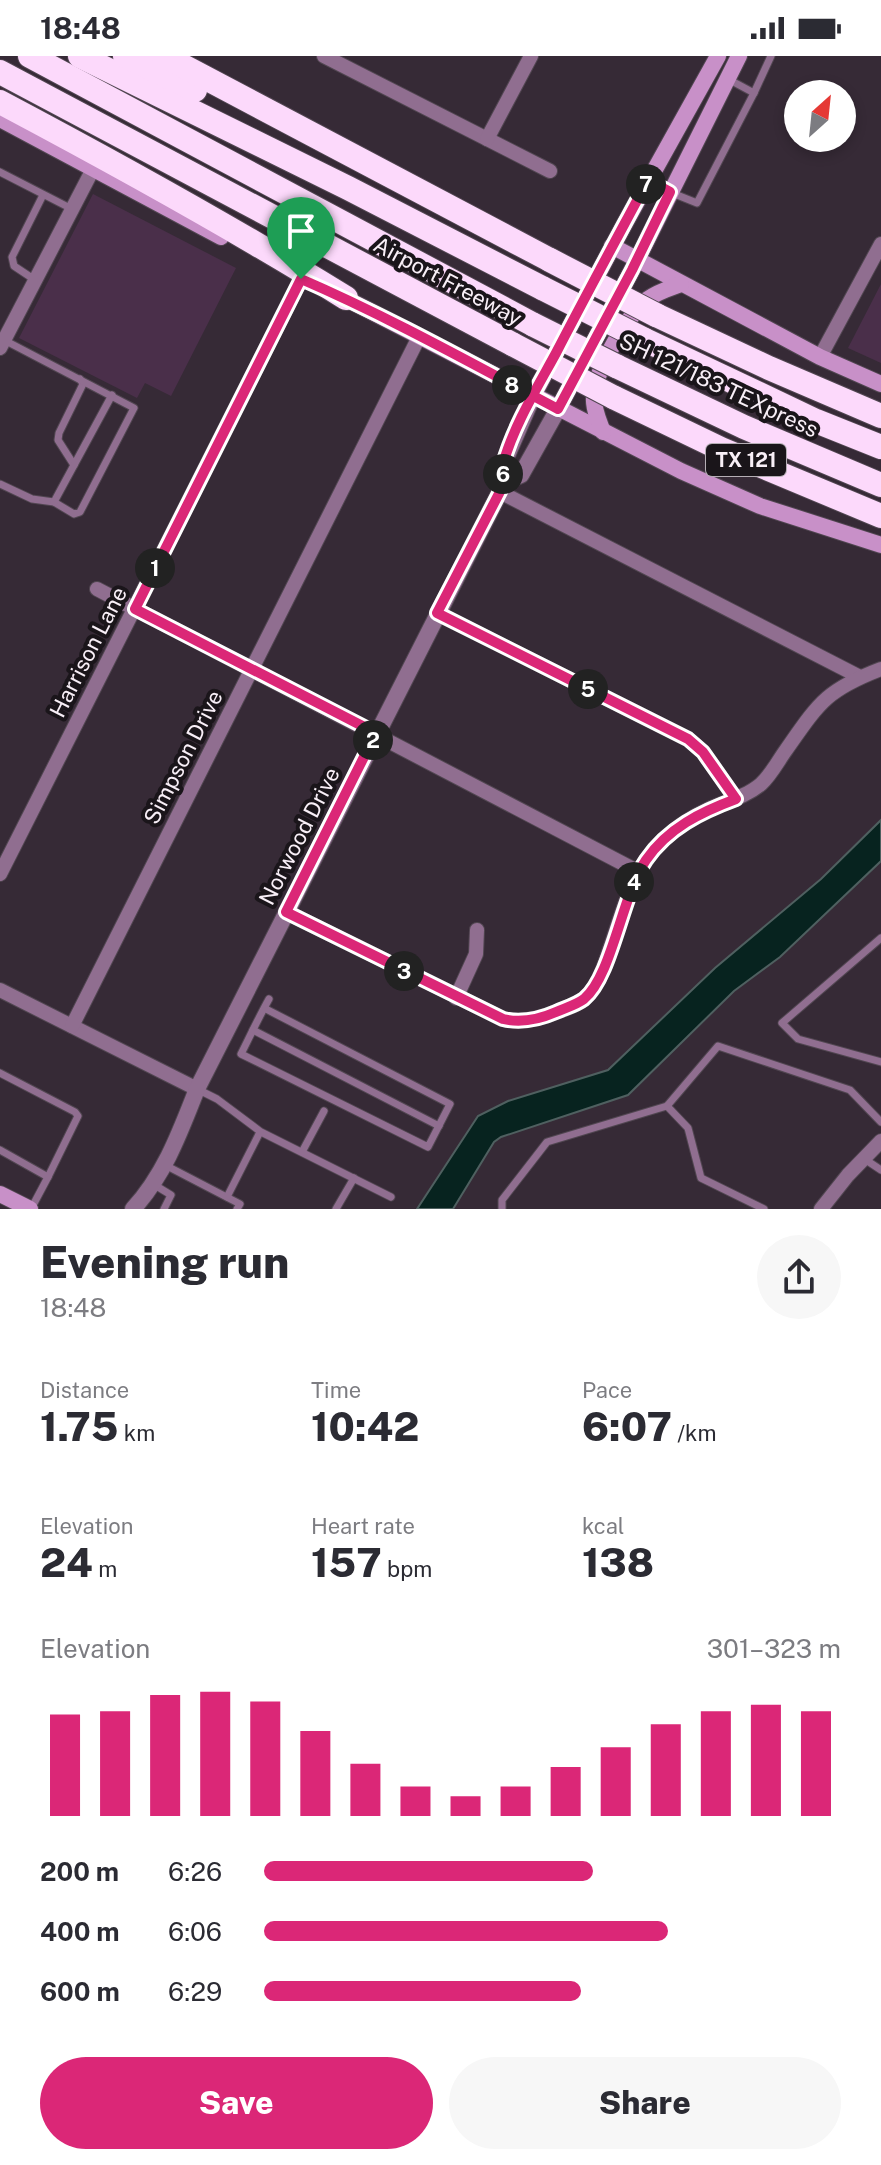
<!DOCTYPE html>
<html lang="en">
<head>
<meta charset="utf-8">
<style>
  body { margin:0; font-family:"Public Sans",sans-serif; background:#f7f7f7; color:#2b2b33; height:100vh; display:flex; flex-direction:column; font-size:30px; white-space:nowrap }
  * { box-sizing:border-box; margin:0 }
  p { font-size:26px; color:#7c7c81 }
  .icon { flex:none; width:44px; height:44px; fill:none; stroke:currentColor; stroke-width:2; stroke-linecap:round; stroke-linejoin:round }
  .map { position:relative; height:1153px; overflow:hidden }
  .side { display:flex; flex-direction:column; background:#fff; flex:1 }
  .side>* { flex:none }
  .needle { width:52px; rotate:27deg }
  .controls { position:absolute; left:784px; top:24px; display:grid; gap:16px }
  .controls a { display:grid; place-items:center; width:72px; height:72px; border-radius:50%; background:#fff; box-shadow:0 4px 12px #0003; font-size:40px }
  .pin { position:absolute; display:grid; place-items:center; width:68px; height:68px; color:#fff; margin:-82px -34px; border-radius:50% 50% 50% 0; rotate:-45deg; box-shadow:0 0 8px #0007 }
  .pin .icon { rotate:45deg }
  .km { position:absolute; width:40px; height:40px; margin:-20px; border-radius:50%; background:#222; color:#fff; font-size:22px; line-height:40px; text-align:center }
  .round { display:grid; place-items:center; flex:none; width:84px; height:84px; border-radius:42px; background:#f7f7f7 }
  .head { display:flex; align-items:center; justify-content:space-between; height:136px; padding:0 40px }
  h1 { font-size:44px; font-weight:800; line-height:60px }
  .stats { display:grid; grid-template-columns:repeat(3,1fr); gap:12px; height:136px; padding:8px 40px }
  .stats div { display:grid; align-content:center }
  .stats b { font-size:40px; font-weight:800 }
  .stats small { font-size:22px; font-weight:400 }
  .stats p { font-size:22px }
  .chart { height:224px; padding:16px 40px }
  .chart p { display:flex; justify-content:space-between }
  .chart svg { width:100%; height:144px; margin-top:8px; stroke:#db2777; stroke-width:6 }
  .button { display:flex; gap:16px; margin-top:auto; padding:16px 40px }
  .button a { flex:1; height:92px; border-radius:48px; background:#db2777; color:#fff; font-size:32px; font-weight:800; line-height:92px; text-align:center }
  .button a+a { background:#f7f7f7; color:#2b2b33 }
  ul { padding:0 40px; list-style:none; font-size:26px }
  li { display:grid; grid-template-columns:128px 96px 1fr; align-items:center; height:60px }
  li i { height:20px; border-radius:10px; background:#db2777 }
  .status { display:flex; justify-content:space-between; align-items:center; height:56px; padding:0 40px; background:#fff; direction:ltr }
  .status svg { height:22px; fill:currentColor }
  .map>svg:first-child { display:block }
  .green { fill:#4a2f4a }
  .water { fill:#07231f; stroke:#4f6060; stroke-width:2 }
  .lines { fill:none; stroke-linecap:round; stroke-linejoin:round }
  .service-casing { stroke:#514651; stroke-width:9 }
  .minor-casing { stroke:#514651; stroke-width:16 }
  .tertiary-casing { stroke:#514651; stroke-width:18 }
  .secondary-casing { stroke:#514651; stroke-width:18 }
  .motorway-casing { stroke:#514651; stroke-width:26 }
  .service { stroke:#906e90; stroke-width:7 }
  .minor { stroke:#906e90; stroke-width:14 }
  .tertiary { stroke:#906e90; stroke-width:16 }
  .secondary { stroke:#c890c8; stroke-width:16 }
  .motorway { stroke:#fcd9fb; stroke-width:24 }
  .motorway-bridge-casing { stroke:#514651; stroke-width:26; stroke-linecap:butt }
  .motorway-bridge { stroke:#fcd9fb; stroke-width:24 }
  .route-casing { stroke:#fff; stroke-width:16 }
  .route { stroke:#db2777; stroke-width:10 }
  .labels { text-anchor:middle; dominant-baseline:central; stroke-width:8; stroke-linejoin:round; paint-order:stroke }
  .shield { fill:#1a151a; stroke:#b5aeb5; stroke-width:2 }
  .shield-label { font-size:20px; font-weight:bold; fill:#f8eff7 }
  .street-label { font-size:22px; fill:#f8eff7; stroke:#1a151a }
</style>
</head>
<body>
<div class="status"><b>18:48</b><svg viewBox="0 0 49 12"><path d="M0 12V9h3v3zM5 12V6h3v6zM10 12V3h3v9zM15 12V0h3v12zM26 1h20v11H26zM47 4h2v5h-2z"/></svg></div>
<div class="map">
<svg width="881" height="1153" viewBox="0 0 881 1153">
  <rect width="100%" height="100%" fill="#362a36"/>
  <!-- green -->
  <g class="green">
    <polygon points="93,138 236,212 171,340 145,327 137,342 19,282"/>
    <polygon points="881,228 881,307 848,292"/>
  </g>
  <!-- water -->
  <polygon class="water" points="881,764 881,805 780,901 734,935 628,1039 501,1081 494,1086 453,1153 417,1153 478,1060 508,1045 608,1014 715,912 821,823"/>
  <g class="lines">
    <!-- service casing -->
    <g class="service-casing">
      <g id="service">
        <polyline points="728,23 754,37 771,0"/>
        <polyline points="0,116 72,153"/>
        <polyline points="672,137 697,147 754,37"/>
        <polyline points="35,224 14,210 12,201 43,139"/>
        <polyline points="74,409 58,384 59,377 83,328 80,323"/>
        <polyline points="0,428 32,443 54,446 74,458 80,456 134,352 4,284"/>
        <polyline points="54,446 112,339"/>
        <polyline points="881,882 782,967 798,983 881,1006"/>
        <path d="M264,952L450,1048L428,1091L241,998C250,980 259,961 269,943"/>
        <polyline points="253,974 439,1070"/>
        <polyline points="0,1017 75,1056 78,1060 48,1121"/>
        <polyline points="199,1034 217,1043 261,1076 391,1141"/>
        <polyline points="667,1050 688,1072 701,1122 764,1153"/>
        <polyline points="0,1094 48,1121 31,1153"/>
        <polyline points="302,1096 324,1055"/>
        <polyline points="863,1102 881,1114"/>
        <polyline points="165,1109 240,1148 237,1153"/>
        <polyline points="153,1128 171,1139 164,1153"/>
        <polyline points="227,1141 260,1076"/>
        <polyline points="336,1153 354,1122"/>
        <polyline points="502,1153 502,1144 547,1086 667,1050 718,990 850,1034 881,1066"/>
      </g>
    </g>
    <!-- minor casing -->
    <g class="minor-casing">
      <g id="minor">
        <polyline points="324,0 550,115"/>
        <polyline points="487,83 531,0"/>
        <polyline points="0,292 93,113"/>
        <polyline points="820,301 881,188"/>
        <polyline points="500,436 860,621"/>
        <polyline points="97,533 639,816"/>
        <polyline points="437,557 688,683 703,696 736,743"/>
        <polyline points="0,818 301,223"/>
        <path d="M286,856L503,963C520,967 539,963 556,956C565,953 576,949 584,943C599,931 605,907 611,890C623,855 632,818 657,790C672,774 691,761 711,752C728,745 747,740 761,728C771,719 778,705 786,694C819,647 826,634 881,613"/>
        <polyline points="0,934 197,1033"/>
        <polyline points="456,942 476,898 477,874"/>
        <polyline points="72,970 419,281"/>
        <polyline points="821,1153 848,1119 881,1085"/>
      </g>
    </g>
    <!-- tertiary casing -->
    <g class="tertiary-casing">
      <g id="tertiary">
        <polyline points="505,426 521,419 558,353"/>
        <path d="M133,1153C165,1118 180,1076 197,1033L505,426L502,411L533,340"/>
      </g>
    </g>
    <!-- secondary casing -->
    <g class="secondary-casing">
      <g id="secondary">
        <polyline points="0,63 221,181"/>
        <polyline points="612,190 820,301 881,328"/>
        <polyline points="339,239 681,415 760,450 881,489"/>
        <polyline points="533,340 624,169 718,0"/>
        <polyline points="558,353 632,214 739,0"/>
        <path d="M603,376C599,365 593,353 594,340C595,314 627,260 648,243C657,236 670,232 681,228"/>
        <polyline points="0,1138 30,1153"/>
      </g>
    </g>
    <!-- motorway casing -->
    <g class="motorway-casing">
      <g id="motorway">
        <polyline points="30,0 534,269"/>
        <polyline points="80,0 348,132 544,233"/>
        <polyline points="125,0 195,34"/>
        <polyline points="164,0 550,204"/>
        <polyline points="0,16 514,289"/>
        <path d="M0,46C117,108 233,172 346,242"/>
        <polyline points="656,259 769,312 881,360"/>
        <polyline points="643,283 816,365 881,391"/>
        <polyline points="616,310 744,371 881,429"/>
        <polyline points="613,341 721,393 881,460"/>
      </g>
    </g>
    <!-- service -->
    <use href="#service" class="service"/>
    <!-- minor -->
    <use href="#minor" class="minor"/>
    <!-- tertiary -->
    <use href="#tertiary" class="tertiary"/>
    <!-- secondary -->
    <use href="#secondary" class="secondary"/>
    <!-- motorway -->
    <use href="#motorway" class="motorway"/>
    <!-- motorway-bridge casing -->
    <g class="motorway-bridge-casing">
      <g id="motorway-bridge">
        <polyline points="550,204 656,259"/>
        <polyline points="544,233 643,283"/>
        <polyline points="534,269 616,310"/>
        <polyline points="514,289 613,341"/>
      </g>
    </g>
    <!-- motorway-bridge -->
    <use href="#motorway-bridge" class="motorway-bridge"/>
  </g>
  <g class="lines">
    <!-- route casing -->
    <g class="route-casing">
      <path id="route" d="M301,223L135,553L376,677L286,856L503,963C520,967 540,963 556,956C565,952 576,949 584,943C612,920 622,839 646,804C668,772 701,756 736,743L703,696L688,683L437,557L505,426C504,420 502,414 503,408C514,369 537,332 556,297C586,239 617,182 648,124L670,136L632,214L558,353C473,308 389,261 301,223"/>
    </g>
    <!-- route -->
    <use href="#route" class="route"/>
  </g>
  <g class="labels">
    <!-- shield labels -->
    <rect class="shield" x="706" y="388" width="80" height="32" rx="6"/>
    <g class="shield-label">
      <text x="746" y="404">TX 121</text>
    </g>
    <!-- street labels -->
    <g class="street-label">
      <text transform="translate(448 225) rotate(28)">Airport Freeway</text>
      <text transform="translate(719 329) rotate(25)">SH 121/183 TEXpress</text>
      <text transform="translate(88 596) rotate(-63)">Harrison Lane</text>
      <text transform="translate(183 701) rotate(-63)">Simpson Drive</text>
      <text transform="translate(299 780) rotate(-63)">Norwood Drive</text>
    </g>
  </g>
</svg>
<div class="controls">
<a><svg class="needle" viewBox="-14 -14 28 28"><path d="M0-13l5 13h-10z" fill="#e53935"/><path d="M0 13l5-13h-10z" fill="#7c7c81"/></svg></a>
</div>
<div class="pin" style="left:301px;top:223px;background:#1e9e55"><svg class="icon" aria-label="arrive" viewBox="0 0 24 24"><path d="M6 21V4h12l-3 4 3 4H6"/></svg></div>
<b class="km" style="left:155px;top:512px">1</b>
<b class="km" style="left:373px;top:684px">2</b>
<b class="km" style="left:404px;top:915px">3</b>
<b class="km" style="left:634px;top:826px">4</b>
<b class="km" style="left:588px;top:633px">5</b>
<b class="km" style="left:503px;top:418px">6</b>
<b class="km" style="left:646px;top:128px">7</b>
<b class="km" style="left:512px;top:329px">8</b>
</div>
<section class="side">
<div class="head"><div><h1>Evening run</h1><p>18:48</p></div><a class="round"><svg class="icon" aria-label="share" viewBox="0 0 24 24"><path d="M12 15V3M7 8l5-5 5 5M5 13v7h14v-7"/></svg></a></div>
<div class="stats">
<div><p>Distance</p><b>1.75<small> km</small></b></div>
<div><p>Time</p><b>10:42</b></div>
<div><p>Pace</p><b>6:07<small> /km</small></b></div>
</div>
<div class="stats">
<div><p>Elevation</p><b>24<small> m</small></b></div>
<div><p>Heart rate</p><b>157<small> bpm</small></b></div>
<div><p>kcal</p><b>138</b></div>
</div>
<div class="chart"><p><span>Elevation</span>301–323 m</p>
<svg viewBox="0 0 160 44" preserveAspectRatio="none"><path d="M5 44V13M15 44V12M25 44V7M35 44V6M45 44V9M55 44V18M65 44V28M75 44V35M85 44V38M95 44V35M105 44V29M115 44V23M125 44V16M135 44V12M145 44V10M155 44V12"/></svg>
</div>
<ul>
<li><b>200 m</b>6:26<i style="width:57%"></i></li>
<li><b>400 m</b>6:06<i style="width:70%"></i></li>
<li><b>600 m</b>6:29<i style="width:55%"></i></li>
</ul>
<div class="button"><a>Save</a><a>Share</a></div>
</section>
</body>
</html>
